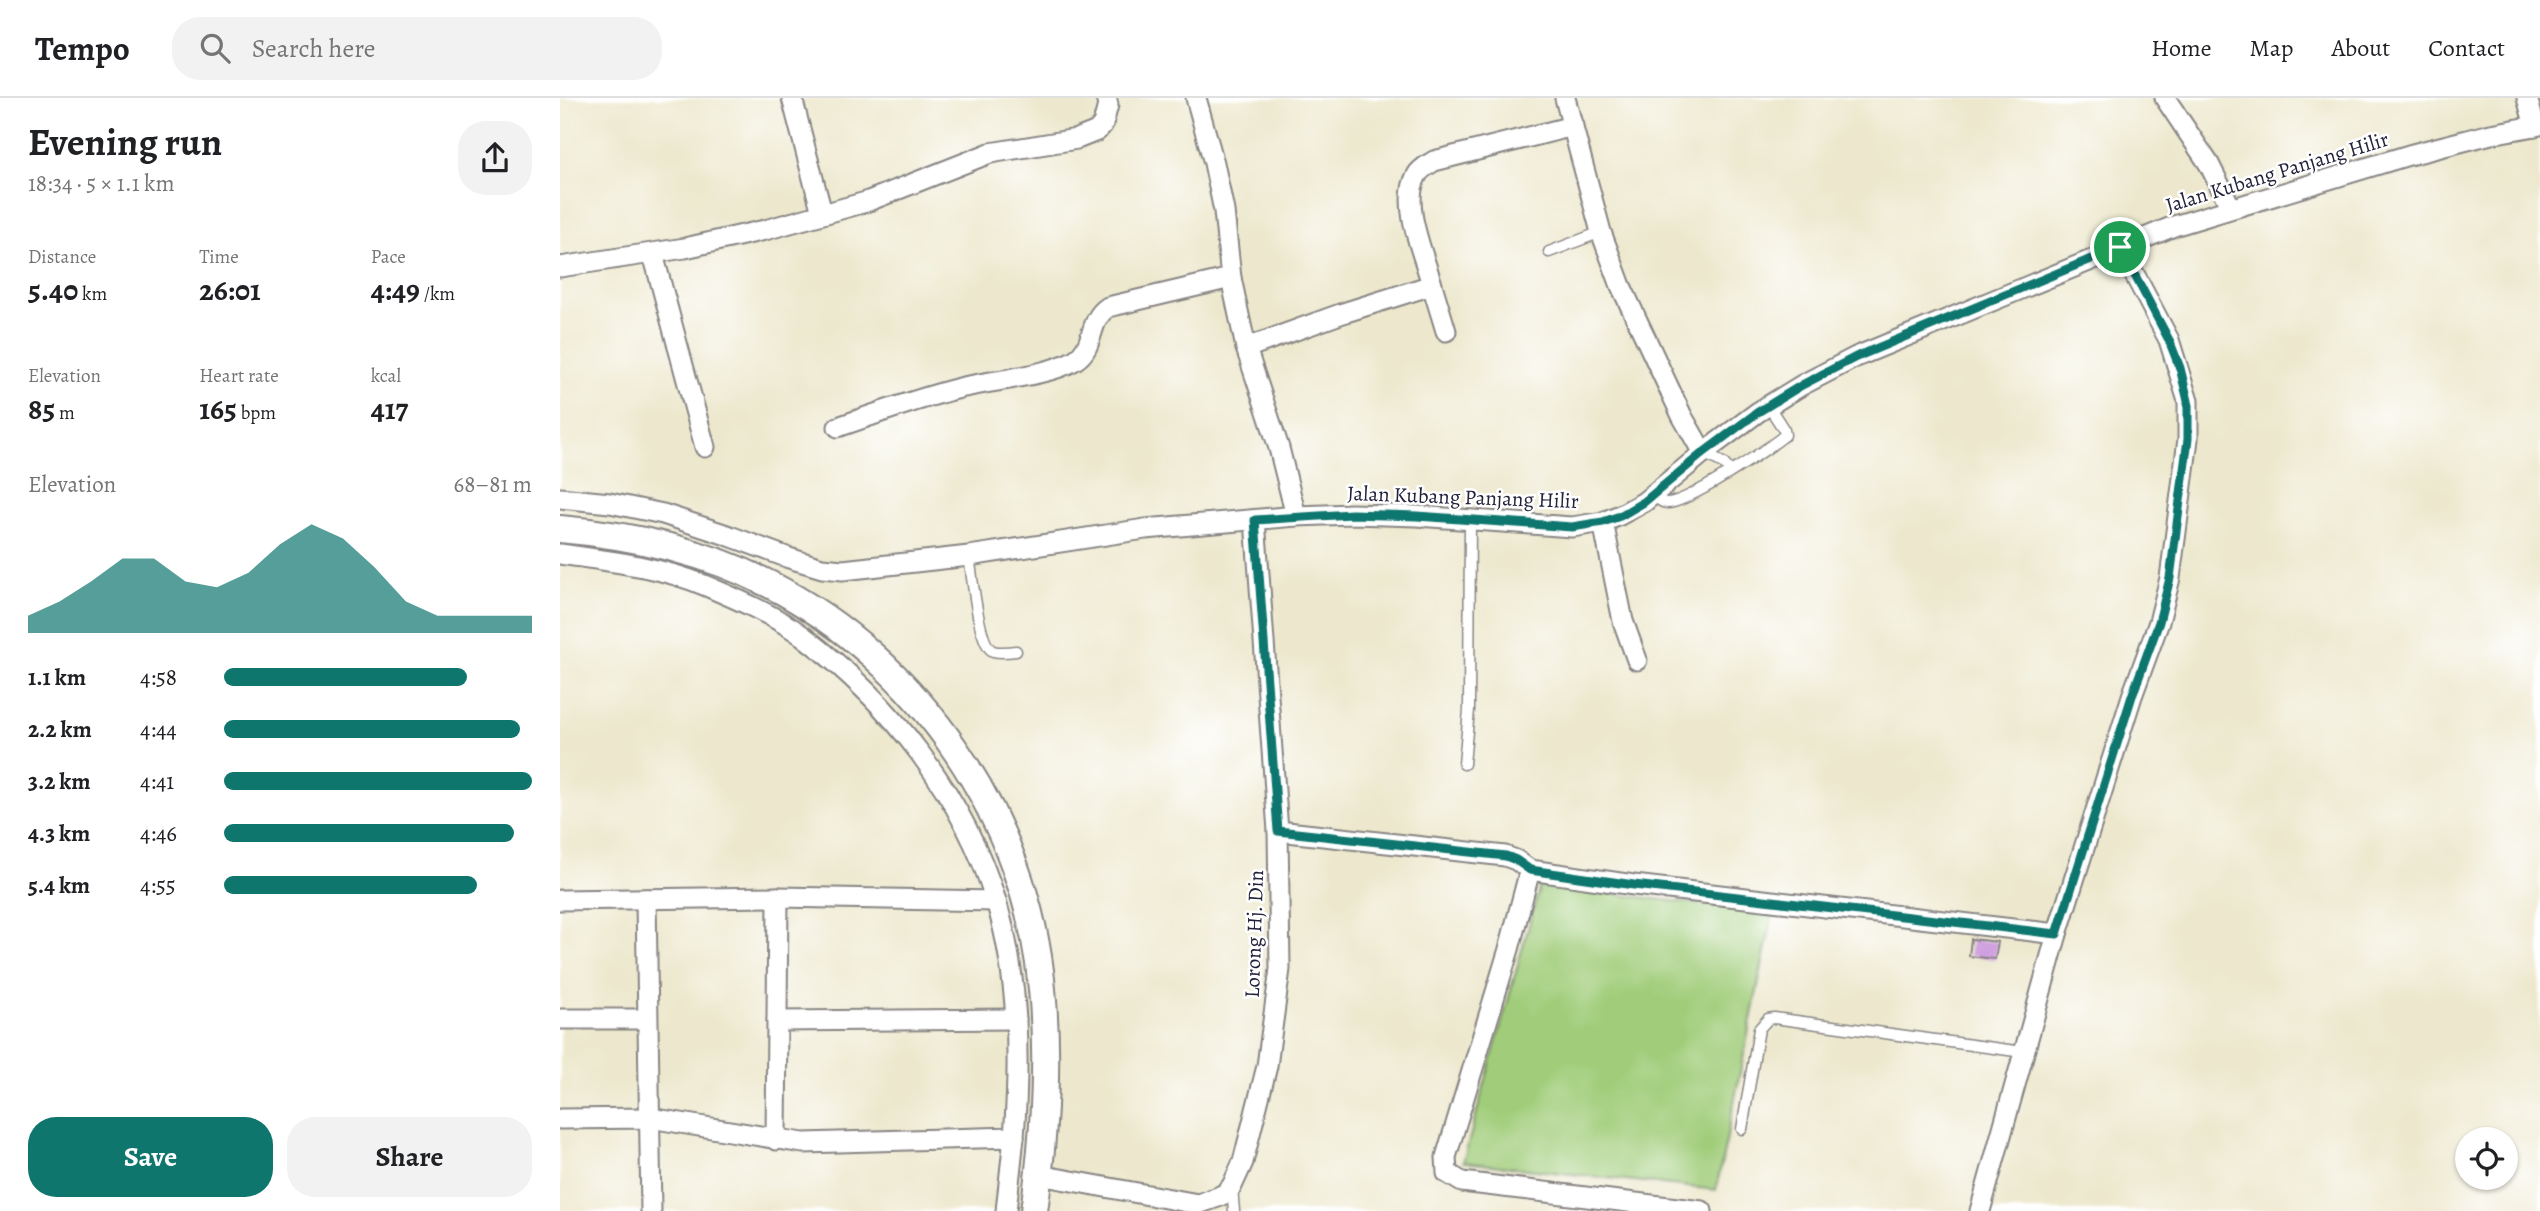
<!DOCTYPE html>
<html lang="en">
<head>
<meta charset="utf-8">
<style>
  body { margin:0; font-family:Alegreya,serif; background:#f2f2f2; color:#202124; height:100vh; display:flex; flex-direction:column; font-size:26px; white-space:nowrap }
  * { box-sizing:border-box; margin:0 }
  p { font-size:23px; color:#757577 }
  .icon { flex:none; width:38px; height:38px; fill:none; stroke:currentColor; stroke-width:2; stroke-linecap:round; stroke-linejoin:round }
  .map { position:relative; flex:1; overflow:hidden }
  .sheet { display:flex; flex-direction:column; background:#fff; width:560px }
  .sheet>* { flex:none }
  .buttons { position:absolute; left:1895px; top:1029px; display:grid; gap:14px }
  .buttons a { display:grid; place-items:center; width:63px; height:63px; border-radius:50%; background:#fff; box-shadow:0 2px 5px #0004; font-size:35px }
  .pin { position:absolute; display:grid; place-items:center; width:60px; height:60px; color:#fff; margin:-30px; border:4px solid #fff; border-radius:50%; box-shadow:0 2px 7px #0007 }
  .round { display:grid; place-items:center; flex:none; width:74px; height:74px; border-radius:28px; background:#f2f2f2 }
  .head { display:flex; align-items:center; justify-content:space-between; height:119px; padding:0 28px }
  h1 { font-size:38px; font-weight:700; line-height:52px }
  .stats { display:grid; grid-template-columns:repeat(3,1fr); gap:10px; height:119px; padding:7px 28px }
  .stats div { display:grid; align-content:center }
  .stats b { font-size:30px; font-weight:700 }
  .stats small { font-size:19px; font-weight:400 }
  .stats p { font-size:19px }
  .chart { height:196px; padding:14px 28px }
  .chart p { display:flex; justify-content:space-between }
  .chart svg { width:100%; height:126px; margin-top:7px; fill:#0f766e; opacity:.7 }
  .action { display:flex; gap:14px; margin-top:auto; padding:14px 28px }
  .action a { flex:1; height:80px; border-radius:28px; background:#0f766e; color:#fff; font-size:28px; font-weight:700; line-height:80px; text-align:center }
  .action a+a { background:#f2f2f2; color:#202124 }
  ul { padding:0 28px; list-style:none; font-size:23px }
  li { display:grid; grid-template-columns:112px 84px 1fr; align-items:center; height:52px }
  li i { height:18px; border-radius:9px; background:#0f766e }
  header { display:flex; align-items:center; gap:42px; box-sizing:border-box; height:98px; padding:0 35px; background:#fff; border-bottom:2px solid #e0e0e0 }
  header strong { font-size:33px }
  nav { display:flex; gap:38px; margin-inline-start:auto; font-size:24px }
  .search { width:490px; height:63px; background:#f2f2f2; display:flex; align-items:center; gap:18px; box-sizing:border-box; padding:0 24px; border-radius:28px; color:#757577; font-size:26px }
  main { display:flex; flex:1; min-height:0 }
  .map>svg:first-child { display:block }
  .green { fill:#a1cd7a; stroke:#62785a; stroke-width:2 }
  .building { fill:#cf9ddf }
  .lines { fill:none; stroke-linecap:round; stroke-linejoin:round }
  .service-casing { stroke:#888584; stroke-width:13 }
  .minor-casing { stroke:#888584; stroke-width:23 }
  .secondary-casing { stroke:#888584; stroke-width:30 }
  .service { stroke:#fff; stroke-width:10 }
  .minor { stroke:#fff; stroke-width:19 }
  .secondary { stroke:#fff; stroke-width:26 }
  .route-casing { stroke:#fff; stroke-width:14 }
  .route { stroke:#0f766e; stroke-width:9 }
  .labels { text-anchor:middle; dominant-baseline:central; stroke-width:5; stroke-linejoin:round; paint-order:stroke }
  .street-label { font-size:21px; fill:#22223b; stroke:#fff }
</style>
</head>
<body>
<header>
<strong>Tempo</strong>
<div class="search"><svg class="icon" aria-label="search" viewBox="0 0 24 24"><circle cx="10" cy="10" r="6"/><path d="M15 15l6 6"/></svg>Search here</div>
<nav><a>Home</a><a>Map</a><a>About</a><a>Contact</a></nav>
</header>
<main>
<section class="sheet">
<div class="head"><div><h1>Evening run</h1><p>18:34 · 5 × 1.1 km</p></div><a class="round"><svg class="icon" aria-label="share" viewBox="0 0 24 24"><path d="M12 15V3M7 8l5-5 5 5M5 13v7h14v-7"/></svg></a></div>
<div class="stats">
<div><p>Distance</p><b>5.40<small> km</small></b></div>
<div><p>Time</p><b>26:01</b></div>
<div><p>Pace</p><b>4:49<small> /km</small></b></div>
</div>
<div class="stats">
<div><p>Elevation</p><b>85<small> m</small></b></div>
<div><p>Heart rate</p><b>165<small> bpm</small></b></div>
<div><p>kcal</p><b>417</b></div>
</div>
<div class="chart"><p><span>Elevation</span>68–81 m</p>
<svg viewBox="0 0 160 44" preserveAspectRatio="none"><path d="M0 44V38L10 33L20 26L30 18L40 18L50 26L60 28L70 23L80 13L90 6L100 11L110 21L120 33L130 38L140 38L150 38L160 38V44z"/></svg>
</div>
<ul>
<li><b>1.1 km</b>4:58<i style="width:79%"></i></li>
<li><b>2.2 km</b>4:44<i style="width:96%"></i></li>
<li><b>3.2 km</b>4:41<i style="width:100%"></i></li>
<li><b>4.3 km</b>4:46<i style="width:94%"></i></li>
<li><b>5.4 km</b>4:55<i style="width:82%"></i></li>
</ul>
<div class="action"><a>Save</a><a>Share</a></div>
</section>
<div class="map">
<svg width="1980" height="1113" viewBox="0 0 1980 1113">
  <rect width="100%" height="100%" fill="#fff"/>
  <filter id="ink" filterUnits="userSpaceOnUse"><feTurbulence type="fractalNoise" baseFrequency=".0143" numOctaves="2"/><feDisplacementMap in="SourceGraphic" scale="14" xChannelSelector="R" yChannelSelector="G"/><feConvolveMatrix kernelMatrix="1 2 1 2 8 2 1 2 1" color-interpolation-filters="sRGB"/></filter>
  <filter id="wash" filterUnits="userSpaceOnUse"><feTurbulence type="fractalNoise" baseFrequency=".00686" numOctaves="4" result="noise"/><feDisplacementMap in="SourceGraphic" scale="28" xChannelSelector="R" yChannelSelector="G"/><feGaussianBlur stdDeviation="1.57" result="paint"/><feColorMatrix in="noise" values="0 0 0 0 0 0 0 0 0 0 0 0 0 0 0 0 0 1.4 0 .05"/><feComposite in="paint" operator="in"/></filter>
  <g filter="url(#wash)">
    <rect width="100%" height="100%" fill="#ede8cd"/>
    <!-- green -->
    <polygon class="green" points="980,787 1213,815 1156,1092 903,1064"/>
    <g id="blocks">
      <!-- building -->
      <polygon class="building" points="1411,841 1438,844 1435,861 1409,858"/>
    </g>
  </g>
  <g filter="url(#ink)">
    <use href="#blocks" fill-opacity="0" stroke="#888584" stroke-width="2"/>
    <g class="lines">
      <!-- service casing -->
      <g class="service-casing">
        <g id="service">
          <polyline points="989,154 1041,134"/>
          <polyline points="1143,355 1163,365 1170,373"/>
          <path d="M1093,397C1097,400 1101,405 1107,405C1128,405 1206,352 1225,337L1224,332L1208,307"/>
          <path d="M409,458C412,475 418,547 433,553C440,555 449,554 456,553"/>
          <polyline points="904,666 909,612 910,421"/>
          <polyline points="1182,1031 1199,931 1208,921 1214,920 1463,954"/>
          <polyline points="672,1089 674,1113"/>
        </g>
      </g>
      <!-- minor casing -->
      <g class="minor-casing">
        <g id="minor">
          <polyline points="232,0 262,115"/>
          <polyline points="636,0 654,65 664,113 671,180 686,250 719,350 736,418"/>
          <polyline points="1005,0 1041,134 1061,188 1122,318 1143,355"/>
          <polyline points="1605,0 1649,66 1671,110"/>
          <polyline points="1967,0 1975,28"/>
          <polyline points="93,156 145,349"/>
          <polyline points="0,169 125,150 205,132 306,104 430,55 517,41 537,33 543,26 548,7 546,0"/>
          <polyline points="872,187 886,233"/>
          <path d="M686,250L783,215L872,187C864,157 840,105 857,77C860,71 868,67 874,63L1013,28"/>
          <path d="M278,329C318,315 359,300 400,290C433,282 488,278 515,262C536,249 527,223 548,209L671,180"/>
          <polyline points="0,400 50,405 103,416 167,437 229,460 262,470 283,472 409,458 585,431 736,418 792,416 857,418 1012,429 1043,424 1060,417 1084,404 1143,355 1198,314 1242,287 1296,259 1614,128 1849,57 1931,36 1980,27"/>
          <polyline points="1043,424 1063,523 1077,562"/>
          <path d="M0,456C49,463 98,468 144,487C177,501 214,517 243,538C331,605 403,696 436,803C459,879 460,961 454,1039L243,1045L90,1020L0,1021"/>
          <polyline points="718,733 945,758 956,762 970,772 1074,787 1497,836"/>
          <polyline points="970,772 949,851 886,1059 887,1075 902,1084 1142,1113"/>
          <polyline points="86,801 91,1113"/>
          <polyline points="0,802 218,799 436,803"/>
          <polyline points="0,921 87,921"/>
          <polyline points="217,923 456,921"/>
          <polyline points="216,1042 218,799"/>
          <polyline points="479,1077 638,1106 658,1099 666,1095 672,1088 683,1064 707,968 720,871 718,733 695,422"/>
          <polyline points="446,1113 454,1039"/>
          <polyline points="1420,1113 1497,836 1572,598 1599,524 1610,480 1628,341 1628,303 1609,242 1560,149"/>
        </g>
      </g>
      <!-- secondary casing -->
      <g class="secondary-casing">
        <path id="secondary" d="M0,431C72,437 144,453 209,486C360,563 467,721 482,891C489,964 484,1040 474,1113"/>
      </g>
      <!-- service -->
      <use href="#service" class="service"/>
      <!-- minor -->
      <use href="#minor" class="minor"/>
      <!-- secondary -->
      <use href="#secondary" class="secondary"/>
    </g>
  </g>
  <g class="lines" filter="url(#ink)">
    <!-- route casing -->
    <g class="route-casing">
      <polygon id="route" points="1560,149 1609,242 1620,270 1628,303 1628,341 1610,480 1599,524 1572,598 1497,836 1074,787 970,772 956,762 946,758 718,733 695,422 792,416 857,418 1012,429 1043,424 1060,418 1084,404 1143,355 1198,314 1242,287 1296,259"/>
    </g>
    <!-- route -->
    <use href="#route" class="route"/>
  </g>
  <g class="labels">
    <!-- street labels -->
    <g class="street-label">
      <text transform="translate(1717 74) rotate(-17)">Jalan Kubang Panjang Hilir</text>
      <text transform="translate(903 399) rotate(2)">Jalan Kubang Panjang Hilir</text>
      <text transform="translate(694 836) rotate(-88)">Lorong Hj. Din</text>
    </g>
  </g>
</svg>
<div class="buttons">
<a><svg class="icon" aria-label="locate" viewBox="0 0 24 24"><circle cx="12" cy="12" r="6"/><path d="M12 2v4M12 18v4M2 12h4M18 12h4"/></svg></a>
</div>
<div class="pin" style="left:1560px;top:149px;background:#1e9e55"><svg class="icon" aria-label="arrive" viewBox="0 0 24 24"><path d="M6 21V4h12l-3 4 3 4H6"/></svg></div>
</div>
</main>
</body>
</html>
